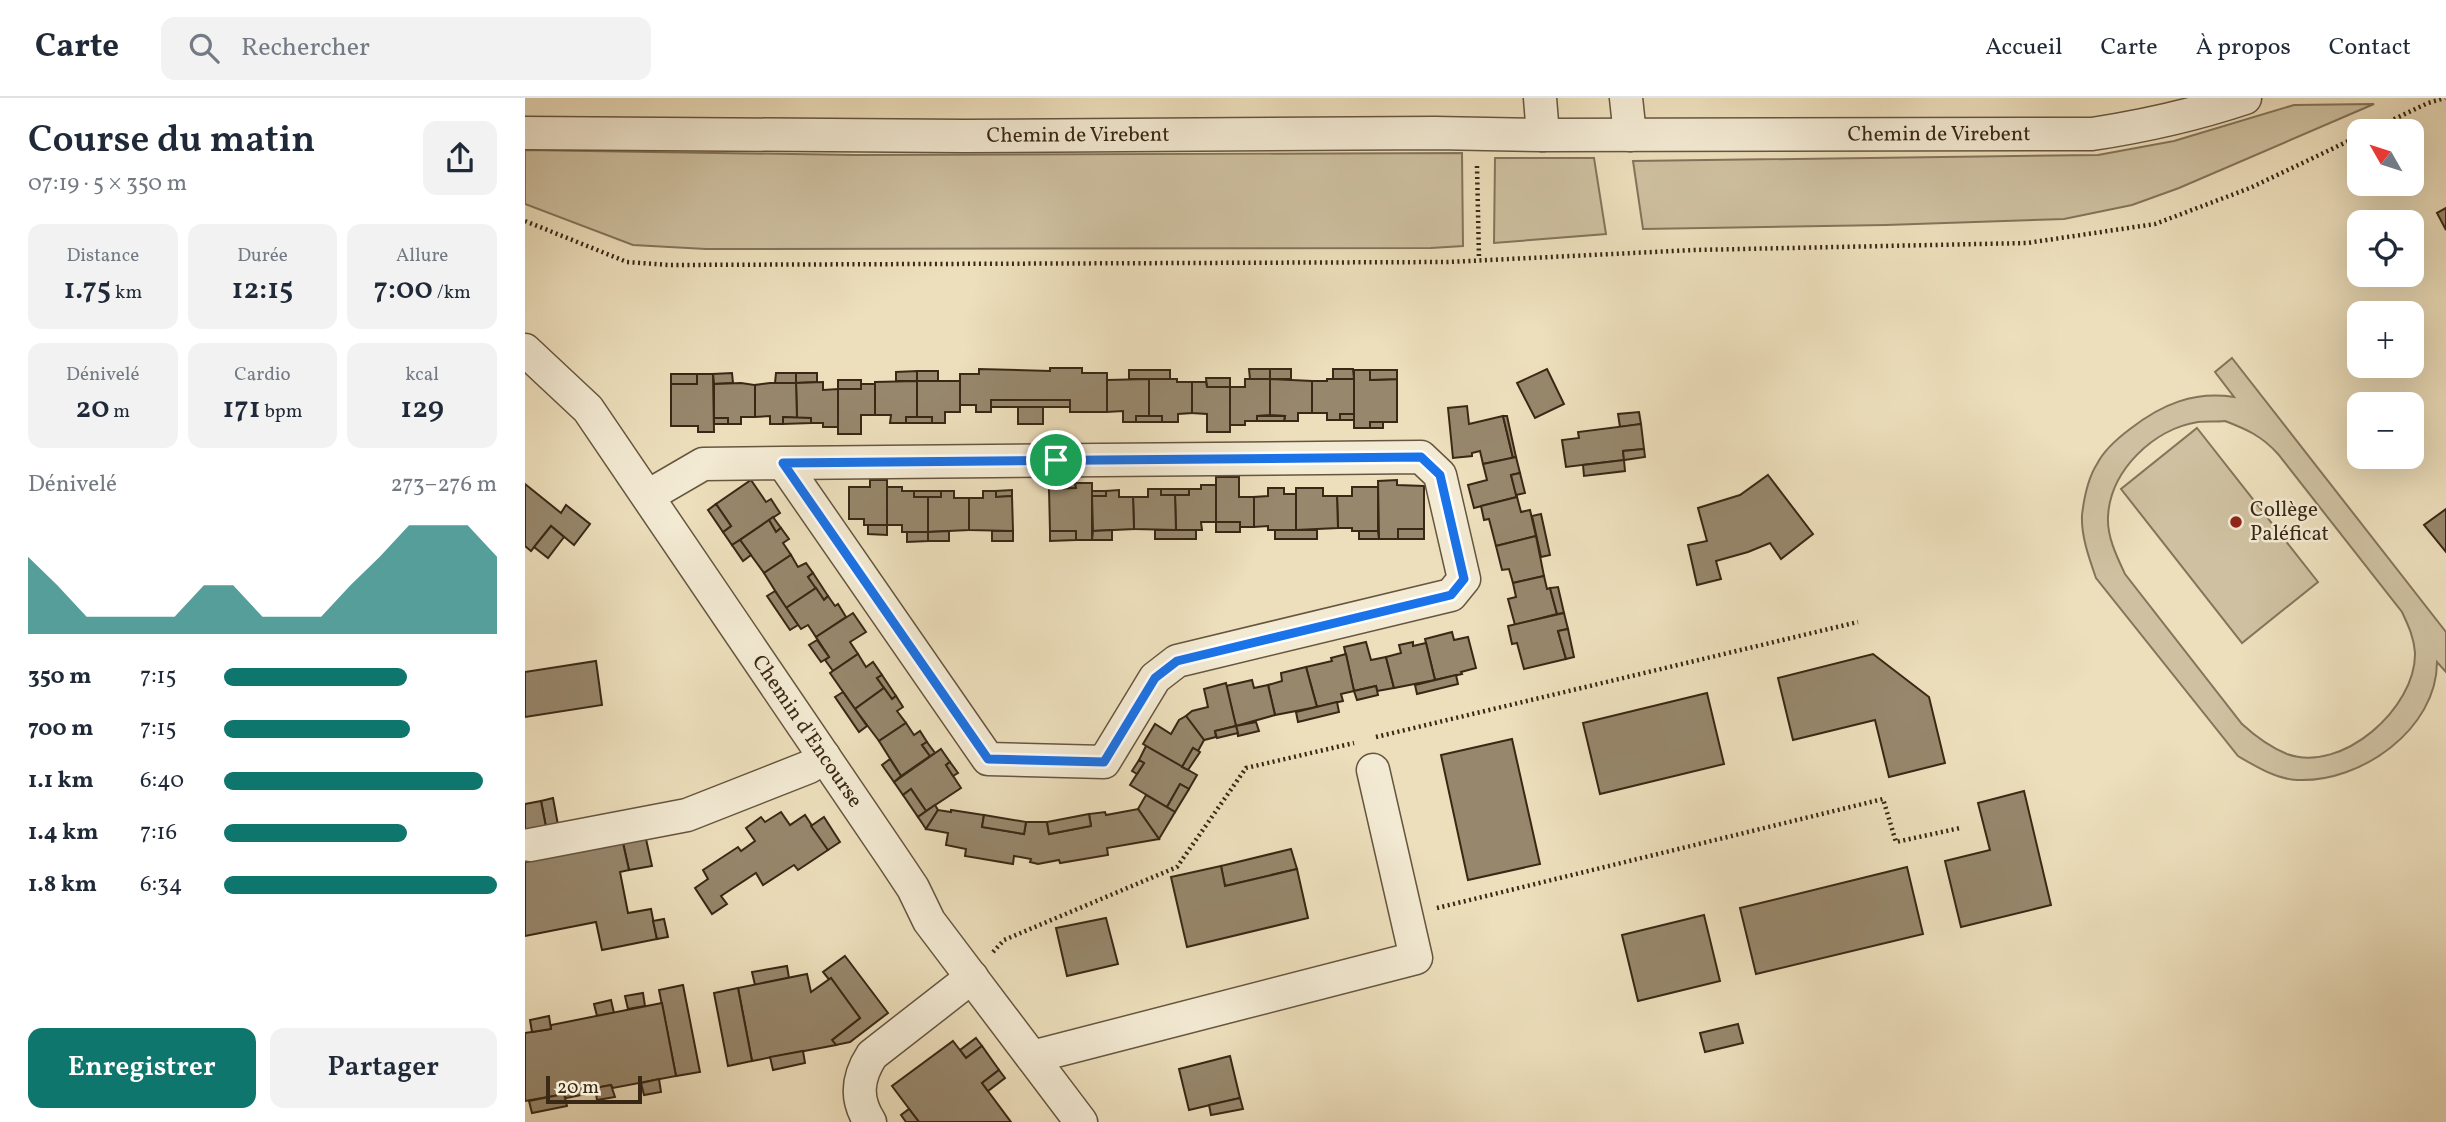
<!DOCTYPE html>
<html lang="fr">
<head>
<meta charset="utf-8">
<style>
  body { margin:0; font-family:Vollkorn,serif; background:#f2f2f3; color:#1f2937; height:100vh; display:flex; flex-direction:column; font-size:26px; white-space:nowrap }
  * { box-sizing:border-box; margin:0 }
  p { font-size:23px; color:#747a83 }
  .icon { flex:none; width:38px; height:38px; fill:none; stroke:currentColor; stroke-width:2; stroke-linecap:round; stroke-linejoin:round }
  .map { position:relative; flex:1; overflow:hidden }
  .sheet { display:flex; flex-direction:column; background:#fff; width:525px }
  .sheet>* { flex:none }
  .needle { width:46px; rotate:309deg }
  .controls { position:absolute; left:1822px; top:21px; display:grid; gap:14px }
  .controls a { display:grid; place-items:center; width:77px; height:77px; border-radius:14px; background:#fff; box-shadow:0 7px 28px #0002; font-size:35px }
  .scale { position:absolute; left:21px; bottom:18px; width:96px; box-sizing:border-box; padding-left:7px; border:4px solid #392815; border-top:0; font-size:19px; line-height:24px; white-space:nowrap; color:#392815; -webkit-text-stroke:5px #f3ead3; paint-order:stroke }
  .pin { position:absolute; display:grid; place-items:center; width:60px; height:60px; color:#fff; margin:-30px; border:4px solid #fff; border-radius:50%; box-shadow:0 2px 7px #0007 }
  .round { display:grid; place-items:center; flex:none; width:74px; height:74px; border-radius:14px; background:#f2f2f3 }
  .headline { display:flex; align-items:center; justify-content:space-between; height:119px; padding:0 28px }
  h1 { font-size:38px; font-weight:600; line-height:52px }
  .figures { display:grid; grid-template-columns:repeat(3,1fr); gap:10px; height:119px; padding:7px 28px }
  .figures div { display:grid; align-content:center; border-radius:14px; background:#f2f2f3; text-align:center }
  .figures b { font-size:30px; font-weight:600 }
  .figures small { font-size:19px; font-weight:400 }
  .figures p { font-size:19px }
  .chart { height:196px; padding:14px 28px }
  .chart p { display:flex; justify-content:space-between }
  .chart svg { width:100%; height:126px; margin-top:7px; fill:#0f766e; opacity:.7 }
  .primary-button { display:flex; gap:14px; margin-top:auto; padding:14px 28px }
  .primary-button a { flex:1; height:80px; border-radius:14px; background:#0f766e; color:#fff; font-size:28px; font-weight:600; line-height:80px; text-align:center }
  .primary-button a+a { background:#f2f2f3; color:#1f2937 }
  ul { padding:0 28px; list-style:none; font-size:23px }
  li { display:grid; grid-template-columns:112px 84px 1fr; align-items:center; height:52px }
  li i { height:18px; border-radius:9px; background:#0f766e }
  header { display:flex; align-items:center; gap:42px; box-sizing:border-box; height:98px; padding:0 35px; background:#fff; border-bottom:2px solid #e0e1e3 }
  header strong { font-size:33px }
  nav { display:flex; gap:38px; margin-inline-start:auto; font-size:24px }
  .search { width:490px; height:63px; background:#f2f2f3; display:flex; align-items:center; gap:18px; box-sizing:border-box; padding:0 24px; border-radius:14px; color:#747a83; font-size:26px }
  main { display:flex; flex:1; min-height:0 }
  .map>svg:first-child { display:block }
  .green { fill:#cec0a0; stroke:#84745a; stroke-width:2; fill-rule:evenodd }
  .building { fill:#97876c; stroke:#392815; stroke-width:2 }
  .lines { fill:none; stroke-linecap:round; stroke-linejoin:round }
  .minor-casing { stroke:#66563f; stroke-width:35 }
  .path { stroke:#392815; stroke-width:4.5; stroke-dasharray:2 3.5; stroke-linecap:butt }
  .minor { stroke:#f3ead3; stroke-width:32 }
  .route-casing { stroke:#fff; stroke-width:14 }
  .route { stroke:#1a73e8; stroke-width:9 }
  .poi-dot { fill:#8f2418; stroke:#f3ead3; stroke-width:2.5 }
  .labels { text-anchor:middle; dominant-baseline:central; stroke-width:5; stroke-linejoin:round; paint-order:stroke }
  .street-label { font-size:21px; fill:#392815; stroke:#f3ead3 }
  .poi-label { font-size:21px; fill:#392815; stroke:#f3ead3; text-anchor:start }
</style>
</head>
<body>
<header>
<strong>Carte</strong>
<div class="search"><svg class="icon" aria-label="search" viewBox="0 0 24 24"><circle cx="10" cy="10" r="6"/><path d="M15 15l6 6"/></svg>Rechercher</div>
<nav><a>Accueil</a><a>Carte</a><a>À propos</a><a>Contact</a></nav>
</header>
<main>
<section class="sheet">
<div class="headline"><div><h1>Course du matin</h1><p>07:19 · 5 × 350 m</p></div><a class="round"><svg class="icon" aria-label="share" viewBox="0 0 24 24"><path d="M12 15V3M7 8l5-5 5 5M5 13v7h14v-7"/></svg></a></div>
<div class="figures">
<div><p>Distance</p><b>1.75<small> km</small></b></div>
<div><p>Durée</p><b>12:15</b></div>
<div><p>Allure</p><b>7:00<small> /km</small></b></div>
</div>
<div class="figures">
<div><p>Dénivelé</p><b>20<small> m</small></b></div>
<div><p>Cardio</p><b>171<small> bpm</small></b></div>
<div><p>kcal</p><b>129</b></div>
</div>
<div class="chart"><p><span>Dénivelé</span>273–276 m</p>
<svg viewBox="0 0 160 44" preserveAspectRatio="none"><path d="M0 44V17L10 27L20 38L30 38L40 38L50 38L60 27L70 27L80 38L90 38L100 38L110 27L120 17L130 6L140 6L150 6L160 17V44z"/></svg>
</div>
<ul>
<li><b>350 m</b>7:15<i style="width:67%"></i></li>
<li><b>700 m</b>7:15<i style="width:68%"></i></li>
<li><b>1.1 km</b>6:40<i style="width:95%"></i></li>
<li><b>1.4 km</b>7:16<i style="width:67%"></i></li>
<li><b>1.8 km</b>6:34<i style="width:100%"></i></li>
</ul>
<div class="primary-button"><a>Enregistrer</a><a>Partager</a></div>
</section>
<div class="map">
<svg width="1921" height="1024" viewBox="0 0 1921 1024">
  <rect width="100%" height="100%" fill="#eddfbc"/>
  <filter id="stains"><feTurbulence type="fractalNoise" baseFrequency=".00286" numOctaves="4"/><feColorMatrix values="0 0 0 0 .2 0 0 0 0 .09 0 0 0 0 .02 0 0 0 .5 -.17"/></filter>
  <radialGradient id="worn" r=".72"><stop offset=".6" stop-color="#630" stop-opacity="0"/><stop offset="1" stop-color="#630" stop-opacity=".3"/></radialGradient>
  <!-- green -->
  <g class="green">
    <polygon points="1849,6 1654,90 1607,107 1539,121 1361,127 1118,131 1108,63 1573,57 1649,43 1769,7"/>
    <polygon points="0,52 329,57 937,55 938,148 906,150 181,151 108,147 0,106"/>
    <polygon points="970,60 1069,60 1081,136 969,145"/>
    <path d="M1707,260L1921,534V574L1912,564C1912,631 1836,685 1772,682C1751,681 1730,668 1713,658L1571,480C1564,460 1556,438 1557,417C1559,400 1563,380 1572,366C1579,352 1593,340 1605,331C1637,306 1669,293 1709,299L1690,274ZM1700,323C1721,331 1737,338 1753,356L1877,514C1883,527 1889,539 1890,555C1891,610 1817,676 1762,656C1745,649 1730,638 1717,626L1600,476C1592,459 1582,439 1583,419C1585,373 1628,331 1673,324C1681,323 1691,324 1700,323Z"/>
    <polygon points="1672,330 1793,484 1717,545 1596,391"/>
  </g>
  <!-- building -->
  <g class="building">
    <polygon points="1921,110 1921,132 1912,115"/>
    <polygon points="525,270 557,270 557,275 582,275 582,314 545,314 545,302 466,302 466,314 451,314 451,307 435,307 435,276 454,276 454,271 525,273"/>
    <polygon points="724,271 745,271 745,281 725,281"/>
    <rect x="745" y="271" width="21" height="10"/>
    <polygon points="808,271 828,271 829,281 808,281"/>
    <polygon points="1022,271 1039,306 1010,320 992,285"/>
    <rect x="604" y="272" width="41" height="9"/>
    <polygon points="829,272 845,272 845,282 872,281 872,324 845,324 845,330 829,330"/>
    <polygon points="845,272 872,272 872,281 845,282"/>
    <polygon points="392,273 392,283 371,283 371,274"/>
    <rect x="392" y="273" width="21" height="10"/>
    <polygon points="207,275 208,285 189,286 188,276"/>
    <polygon points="251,275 271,275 271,285 250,285"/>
    <polygon points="271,275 292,275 292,284 271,285"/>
    <rect x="146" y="276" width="26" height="10"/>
    <polygon points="172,276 188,276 189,334 173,334 173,328 146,328 146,286 172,286"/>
    <polygon points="681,280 705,280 705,289 682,289"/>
    <polygon points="624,281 624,318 611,318 611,324 598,324 598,313 582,314 582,282"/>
    <polygon points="624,281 652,281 652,284 667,284 667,315 653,316 653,324 637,324 637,318 624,318"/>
    <polygon points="720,281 745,281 745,317 732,318 732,323 720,323 720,327 705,327 705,289 720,289"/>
    <polygon points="745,281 787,283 787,315 773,315 773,323 759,323 760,318 745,317"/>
    <polygon points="802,281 829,281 829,316 815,316 815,322 802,322 802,315 787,315 787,283 802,283"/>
    <rect x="313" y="282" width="23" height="9"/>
    <polygon points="392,283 392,319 381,319 381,325 365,325 366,317 350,317 350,284"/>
    <polygon points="392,283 435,283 435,314 420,314 420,325 407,325 407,319 392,319"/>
    <polygon points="298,284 298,292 313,291 313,329 298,329 298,325 286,325 286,320 272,320 271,285"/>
    <polygon points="667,284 681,284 682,289 705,289 705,334 682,334 682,316 667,315"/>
    <polygon points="216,285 230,287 230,319 216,319 216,326 203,326 203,320 189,320 189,286"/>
    <polygon points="245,285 271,285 272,320 258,319 258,326 245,326 245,318 230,319 230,287"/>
    <polygon points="336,286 350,286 350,317 336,317 336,336 313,336 313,291 336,291"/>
    <rect x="466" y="302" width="79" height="7"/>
    <polygon points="942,308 944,326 978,318 988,360 958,366 955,353 947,355 947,358 928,360 923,310"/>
    <rect x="493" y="309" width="25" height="17"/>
    <polygon points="1114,314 1116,326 1095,329 1093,316"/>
    <rect x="815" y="316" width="14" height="6"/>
    <rect x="611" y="318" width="26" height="6"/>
    <polygon points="732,318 760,318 759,323 732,323"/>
    <polygon points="978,318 982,318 991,359 988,360"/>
    <polygon points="258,319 286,320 286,325 258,326"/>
    <rect x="381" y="319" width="26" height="6"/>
    <rect x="189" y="320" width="14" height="6"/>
    <rect x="845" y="324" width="13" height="6"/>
    <polygon points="1116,326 1119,351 1098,353 1099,362 1041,369 1037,342 1054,340 1053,334"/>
    <polygon points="1119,351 1120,359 1099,362 1098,353"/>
    <polygon points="991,359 995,375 986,377 992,399 949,410 943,387 962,382 958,366"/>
    <polygon points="1099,362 1100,373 1059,378 1058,367"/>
    <polygon points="995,375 1000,395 991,397 986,377"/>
    <polygon points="1243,377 1288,436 1256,461 1245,445 1223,454 1191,463 1196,481 1172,487 1163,447 1182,443 1173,410 1215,397"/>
    <polygon points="691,379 714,379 714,399 729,399 729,429 715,429 715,424 691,424"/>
    <polygon points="226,382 241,404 246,401 255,415 207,447 198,434 206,428 191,406"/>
    <polygon points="345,382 362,382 362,427 339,427 339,421 324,421 324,389 345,389"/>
    <polygon points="872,382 872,387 899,388 899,431 873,431 873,441 854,441 853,383"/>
    <polygon points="537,385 550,385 551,390 537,391"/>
    <polygon points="550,385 567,385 567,442 551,442 551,433 525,433 524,391 551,390"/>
    <polygon points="0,386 36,415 41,407 65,426 49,447 26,428 6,453 0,448"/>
    <polygon points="676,387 691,387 691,424 676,424 677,432 651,432 650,397 664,397 664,391 676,391"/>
    <polygon points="362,389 377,389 377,393 389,393 389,399 403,399 403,434 377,434 377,427 362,427"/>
    <polygon points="827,389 853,389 853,433 827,433 827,430 813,430 812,398 827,398"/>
    <polygon points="743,390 759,390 759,396 771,396 771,432 743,432 743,428 729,429 729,399 743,398"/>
    <polygon points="771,390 798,390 798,398 812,398 813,430 771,432"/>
    <polygon points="623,391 636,391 636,397 650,397 651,432 609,431 608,399 623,399"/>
    <rect x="636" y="391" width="28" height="6"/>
    <polygon points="487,392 487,398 471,399 471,393"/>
    <polygon points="594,392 594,399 608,399 609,431 568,433 567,398 581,398 581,393"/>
    <rect x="389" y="393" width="27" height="6"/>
    <polygon points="416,393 429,393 429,400 444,400 444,432 403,434 403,399 416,399"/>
    <polygon points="458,393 471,393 471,399 487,398 488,433 444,432 444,400 458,400"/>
    <rect x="567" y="393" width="14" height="5"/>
    <polygon points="992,399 996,414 1005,412 1011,438 971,448 964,421 959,422 956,408"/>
    <polygon points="191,406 206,428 198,434 183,412"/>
    <polygon points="1921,411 1921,454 1899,427"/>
    <polygon points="1016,416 1025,457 1016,459 1007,418"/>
    <polygon points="248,419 256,430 251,434 244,422"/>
    <polygon points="244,422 251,434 256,430 264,441 258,445 266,457 239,475 215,442"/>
    <rect x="691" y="424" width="24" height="10"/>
    <polygon points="343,427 362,427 362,437 343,436"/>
    <polygon points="26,428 39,439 23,460 9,449"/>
    <rect x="873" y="431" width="26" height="10"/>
    <polygon points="587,432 587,442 567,442 568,433"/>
    <rect x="630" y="432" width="41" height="9"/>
    <rect x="750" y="432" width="42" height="9"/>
    <polygon points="424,433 424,443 403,443 403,434"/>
    <rect x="467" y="433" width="21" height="10"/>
    <polygon points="525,433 551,433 551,442 525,443"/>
    <polygon points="834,433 853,433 854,441 834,441"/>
    <polygon points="382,434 403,434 403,443 382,444"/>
    <polygon points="1011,438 1019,478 988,485 984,471 977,472 971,448"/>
    <polygon points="215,442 226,457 218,463 207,447"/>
    <polygon points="266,457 273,469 281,465 288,475 283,479 291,490 261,510 239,475"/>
    <polygon points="288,475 303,498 299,502 283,479"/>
    <polygon points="1019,478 1022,491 1025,490 1032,516 990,527 983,501 991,499 988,485"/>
    <polygon points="1033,489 1039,515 1032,516 1025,490"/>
    <polygon points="291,490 299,502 303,498 310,508 313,506 321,519 291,539 283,527 276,531 261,510"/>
    <polygon points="250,493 273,527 265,532 242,498"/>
    <polygon points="328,515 341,534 325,544 333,556 308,573 300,562 304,559 291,539"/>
    <polygon points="1039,515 1043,531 1033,533 1041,561 999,571 992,545 987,546 983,528"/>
    <polygon points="1043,531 1049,559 1041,561 1033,533"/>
    <polygon points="927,534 929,542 943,539 951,570 936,574 937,576 910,582 900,541"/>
    <polygon points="292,542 304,559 296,564 284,547"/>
    <polygon points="841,544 846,562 861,559 869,590 852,593 851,588 829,593 819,549"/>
    <polygon points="888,544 888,548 901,545 910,582 869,590 861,559 876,555 874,547"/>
    <polygon points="333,556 341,569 348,564 357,577 352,580 359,590 330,611 305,575"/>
    <polygon points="821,556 829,593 816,596 818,603 792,609 781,569 807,563 806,560"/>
    <polygon points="1348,556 1404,599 1420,665 1364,679 1350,622 1268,642 1253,580"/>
    <polygon points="71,563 77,607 0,619 0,574"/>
    <polygon points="781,569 792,609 750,617 743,587 757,583 756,575"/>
    <polygon points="357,577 371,598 367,601 352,580"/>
    <polygon points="931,577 933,586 892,596 890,587"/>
    <polygon points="727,582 729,590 743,587 750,617 711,628 701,588"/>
    <polygon points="701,585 711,628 690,633 691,639 679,642 661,618 667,613 683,609 679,591"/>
    <polygon points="851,588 853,597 832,602 829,593"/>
    <polygon points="359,590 367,601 371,598 378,609 372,613 381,625 354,643 330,611"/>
    <polygon points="318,594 342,628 334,634 310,599"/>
    <polygon points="1182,595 1199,666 1075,696 1058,625"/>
    <polygon points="812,604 814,614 773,624 771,614"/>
    <polygon points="661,618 679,642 673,653 668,650 657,669 618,646 630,626 646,636 654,622"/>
    <polygon points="731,624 734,633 713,638 711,628"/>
    <polygon points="381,625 389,637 395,633 402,644 397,647 405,658 376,678 354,643"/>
    <polygon points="711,628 713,635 692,640 690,633"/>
    <polygon points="987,641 1015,766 943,782 916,657"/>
    <polygon points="402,644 410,655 405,658 397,647"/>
    <polygon points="621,648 672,677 664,691 655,686 642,709 605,687 619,665 614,662"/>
    <polygon points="668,650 675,654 663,672 657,669"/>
    <polygon points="416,651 425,664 421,667 436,690 401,713 386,691 378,697 369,684"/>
    <polygon points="365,661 376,678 369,684 357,667"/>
    <polygon points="614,662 619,665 612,676 607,673"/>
    <polygon points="425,664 433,675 428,678 421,667"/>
    <polygon points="655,686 664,691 650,714 642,709"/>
    <polygon points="386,691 401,713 393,719 378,697"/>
    <polygon points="1499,693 1526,807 1436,829 1420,763 1465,752 1453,705"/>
    <polygon points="621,697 650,714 634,741 613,711"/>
    <polygon points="28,700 33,727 21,729 16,703"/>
    <polygon points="16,703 21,729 0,733 0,706"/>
    <polygon points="410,707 413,712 401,731 393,719"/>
    <polygon points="613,711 634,741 582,750 583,757 535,765 534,762 513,766 505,764 506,761 489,758 488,766 440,758 441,751 421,747 423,735 401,731 413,712 426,714 426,712 459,717 457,729 499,736 501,724 522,724 524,736 566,728 564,716 580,714 581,717"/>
    <polygon points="256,714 265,727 280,717 303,752 273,772 269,767 238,787 231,775 196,798 202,806 187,816 170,790 183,781 178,772 213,749 216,753 230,743 221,730 236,719 240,724"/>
    <polygon points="564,716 566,728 524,736 522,724"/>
    <polygon points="459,717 501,724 499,736 457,729"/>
    <polygon points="299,719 315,744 303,752 286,728"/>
    <polygon points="121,741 127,768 104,772 98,745"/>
    <polygon points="98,745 104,772 95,774 103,815 126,811 132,841 77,852 71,824 0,838 0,764"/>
    <polygon points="766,751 772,771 700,788 696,768"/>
    <polygon points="696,768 700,788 772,771 783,820 662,849 646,779"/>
    <polygon points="1382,769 1398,836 1231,876 1215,810"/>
    <polygon points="1179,817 1195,883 1113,903 1097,837"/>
    <polygon points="581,820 593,866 542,878 531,830"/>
    <polygon points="139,821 143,839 132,841 128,823"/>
    <polygon points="320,858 363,915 325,944 311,947 307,942 335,920 298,874"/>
    <polygon points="262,868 264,880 230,887 227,874"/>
    <polygon points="282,876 286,894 306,880 335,920 307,942 311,947 227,963 213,890"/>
    <polygon points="158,887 175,974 151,978 134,892"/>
    <polygon points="213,890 227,963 203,968 189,895"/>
    <polygon points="118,895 120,908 103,911 100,898"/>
    <polygon points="86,902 89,915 72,918 69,906"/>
    <polygon points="137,905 151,978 88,990 86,987 70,990 71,994 41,1000 39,996 0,1003 0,935 26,931 26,927"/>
    <polygon points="24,918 26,931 7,934 5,922"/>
    <polygon points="1213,926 1218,945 1180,954 1175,935"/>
    <polygon points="451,940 457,948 441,960 435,952"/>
    <polygon points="428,943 441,960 457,948 474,972 457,985 486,1024 394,1024 367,988"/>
    <polygon points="278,953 280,965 248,972 245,959"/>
    <polygon points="705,958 715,1000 664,1012 654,971"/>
    <polygon points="474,972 480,980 463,993 457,985"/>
    <polygon points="134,981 136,994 119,997 116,985"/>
    <polygon points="86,987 90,999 72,1002 70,990"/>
    <polygon points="39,996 42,1008 7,1015 4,1003"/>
    <polygon points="715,1000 718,1011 686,1017 684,1007"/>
    <polygon points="384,1011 394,1024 381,1024 376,1017"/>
  </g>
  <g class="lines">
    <!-- minor casing -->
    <g class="minor-casing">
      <g id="minor">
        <polyline points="1015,0 1018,37"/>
        <polyline points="1101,0 1105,37"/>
        <path id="s1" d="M0,35L439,38L910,35L1018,37L1567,36C1620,28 1669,17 1720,0"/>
        <path id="s2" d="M0,252L63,311L368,760L388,790L404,823L556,1024"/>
        <polyline points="123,398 178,366 258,365 896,359 915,377 939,481 926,497 652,563 630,580 579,664 463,661 258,365"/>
        <polyline points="5,747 162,717 284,669 299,658"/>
        <polyline points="507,959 891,860 848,672"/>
        <path d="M345,1024C330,1001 332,980 347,957L447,879"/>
      </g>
    </g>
    <!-- path -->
    <g class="path">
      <polyline points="1844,33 1903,5 1920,0"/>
      <polyline points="952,68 954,161"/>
      <polyline points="0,123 102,164 144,167 923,164 1169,152 1502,145 1630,126 1725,90 1834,38"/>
      <polyline points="851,639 1333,524"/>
      <polyline points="912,810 1358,701 1371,744 1435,730"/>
      <polyline points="468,854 479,842 652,769 721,670 829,645"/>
    </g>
    <!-- minor -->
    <use href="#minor" class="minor"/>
  </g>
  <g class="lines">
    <!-- route casing -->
    <g class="route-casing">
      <polygon id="route" points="896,359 915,377 939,481 926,497 652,563 630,580 579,664 463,661 258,365"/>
    </g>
    <!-- route -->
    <use href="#route" class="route"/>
  </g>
  <!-- markers -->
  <circle class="poi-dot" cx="1711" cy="424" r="7"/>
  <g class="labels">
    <!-- street labels -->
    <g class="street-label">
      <text stroke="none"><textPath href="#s1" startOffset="1414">Chemin de Virebent</textPath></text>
      <text stroke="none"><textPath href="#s1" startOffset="553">Chemin de Virebent</textPath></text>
      <text stroke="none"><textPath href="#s2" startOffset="476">Chemin d'Encourse</textPath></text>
    </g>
    <!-- poi labels -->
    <g class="poi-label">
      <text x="1725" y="412">Collège<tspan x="1725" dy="24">Paléficat</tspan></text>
    </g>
  </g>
  <rect width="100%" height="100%" filter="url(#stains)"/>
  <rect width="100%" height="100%" fill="url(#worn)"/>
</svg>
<div class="controls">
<a><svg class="needle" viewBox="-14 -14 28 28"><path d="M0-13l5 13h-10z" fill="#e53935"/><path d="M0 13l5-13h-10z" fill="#747a83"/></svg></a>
<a><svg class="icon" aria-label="locate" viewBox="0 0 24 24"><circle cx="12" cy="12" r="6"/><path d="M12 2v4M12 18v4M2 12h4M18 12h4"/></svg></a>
<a>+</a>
<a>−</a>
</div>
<div class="scale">20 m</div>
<div class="pin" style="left:531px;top:362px;background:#1e9e55"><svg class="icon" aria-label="arrive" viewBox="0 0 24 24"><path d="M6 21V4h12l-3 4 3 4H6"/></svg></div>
</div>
</main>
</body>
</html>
